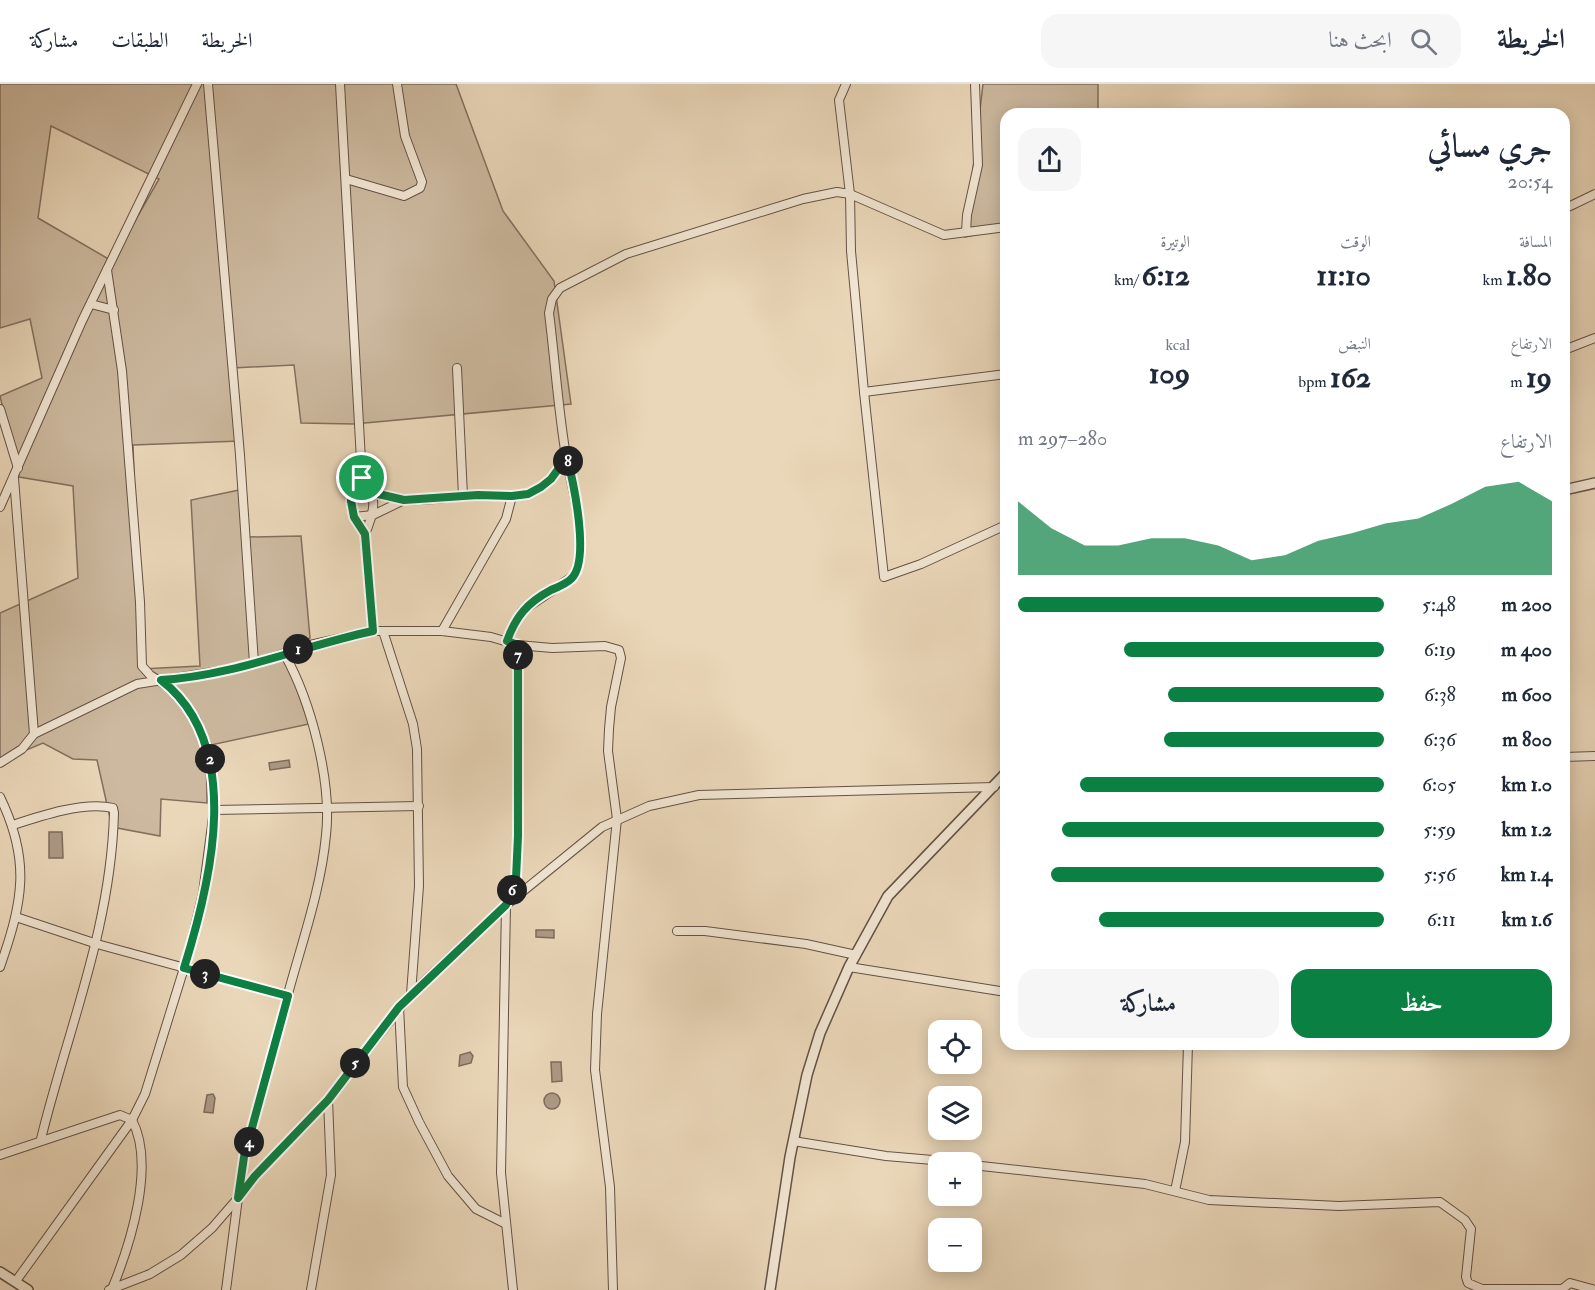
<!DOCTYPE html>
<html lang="ar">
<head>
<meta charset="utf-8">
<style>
  body { margin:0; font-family:"IM FELL Double Pica",Amiri,serif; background:#f6f6f7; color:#1f2937; direction:rtl; height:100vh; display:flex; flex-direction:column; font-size:22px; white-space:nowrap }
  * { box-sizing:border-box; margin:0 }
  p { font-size:20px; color:#747a83 }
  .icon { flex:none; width:33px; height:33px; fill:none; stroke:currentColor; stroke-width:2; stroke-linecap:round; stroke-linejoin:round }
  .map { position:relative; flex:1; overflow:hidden; direction:ltr }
  .sheet { position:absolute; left:1000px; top:24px; width:570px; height:942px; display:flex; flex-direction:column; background:#fff; border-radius:18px; box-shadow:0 3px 15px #0003; direction:rtl }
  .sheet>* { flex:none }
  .tools { position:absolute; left:928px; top:936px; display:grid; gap:12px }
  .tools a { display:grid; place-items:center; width:54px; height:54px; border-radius:12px; background:#fff; box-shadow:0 3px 15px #0003; font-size:30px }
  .pin { position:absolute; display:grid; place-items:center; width:51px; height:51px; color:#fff; margin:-26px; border:3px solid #fff; border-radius:50%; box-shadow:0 2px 6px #0007 }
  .km { position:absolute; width:30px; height:30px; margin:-15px; border-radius:50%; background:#222; color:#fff; font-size:16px; line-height:30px; text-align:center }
  .round { display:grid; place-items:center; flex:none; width:63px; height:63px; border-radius:18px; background:#f6f6f7 }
  .head { display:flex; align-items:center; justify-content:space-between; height:102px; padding:0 18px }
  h1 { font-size:33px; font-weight:700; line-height:45px }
  .metrics { display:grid; grid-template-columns:repeat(3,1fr); gap:9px; height:102px; padding:6px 18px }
  .metrics div { display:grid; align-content:center }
  .metrics b { font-size:30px; font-weight:700 }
  .metrics small { font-size:16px; font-weight:400 }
  .metrics p { font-size:16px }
  .chart { height:168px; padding:12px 18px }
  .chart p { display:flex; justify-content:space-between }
  .chart svg { width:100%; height:108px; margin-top:6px; fill:#0b8043; opacity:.7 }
  .button { display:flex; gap:12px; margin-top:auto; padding:12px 18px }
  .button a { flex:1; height:69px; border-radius:18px; background:#0b8043; color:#fff; font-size:24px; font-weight:700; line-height:69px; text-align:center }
  .button a+a { background:#f6f6f7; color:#1f2937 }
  ul { padding:0 18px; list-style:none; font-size:20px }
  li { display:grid; grid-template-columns:96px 72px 1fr; align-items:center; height:45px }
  li i { height:15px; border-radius:8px; background:#0b8043 }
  header { display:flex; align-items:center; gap:36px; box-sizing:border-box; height:84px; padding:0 30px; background:#fff; border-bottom:2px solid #e0e1e3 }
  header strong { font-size:28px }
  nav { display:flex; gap:33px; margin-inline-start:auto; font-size:21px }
  .search { width:420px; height:54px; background:#f6f6f7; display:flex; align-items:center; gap:15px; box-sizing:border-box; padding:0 21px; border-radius:18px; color:#747a83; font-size:22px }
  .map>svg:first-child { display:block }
  .green { fill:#ccb99f; stroke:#826f5f; stroke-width:1.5; fill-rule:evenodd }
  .water { fill:#ad9a85; stroke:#7e6b5c; stroke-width:1.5 }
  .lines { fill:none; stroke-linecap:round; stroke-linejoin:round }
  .minor-casing { stroke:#645246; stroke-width:10 }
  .tertiary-casing { stroke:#645246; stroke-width:12 }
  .minor { stroke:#f1e5d2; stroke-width:8 }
  .tertiary { stroke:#f1e5d2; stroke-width:9 }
  .route-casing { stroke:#fff; stroke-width:12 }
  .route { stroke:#0b8043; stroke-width:8 }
</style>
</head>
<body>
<header>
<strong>الخريطة</strong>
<div class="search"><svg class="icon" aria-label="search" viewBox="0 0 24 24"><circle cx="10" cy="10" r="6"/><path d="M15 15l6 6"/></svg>ابحث هنا</div>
<nav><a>الخريطة</a><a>الطبقات</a><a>مشاركة</a></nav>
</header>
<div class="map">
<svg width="1595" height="1206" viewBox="0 0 1595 1206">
  <rect width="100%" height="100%" fill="#ead7b9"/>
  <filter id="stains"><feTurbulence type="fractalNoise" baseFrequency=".00333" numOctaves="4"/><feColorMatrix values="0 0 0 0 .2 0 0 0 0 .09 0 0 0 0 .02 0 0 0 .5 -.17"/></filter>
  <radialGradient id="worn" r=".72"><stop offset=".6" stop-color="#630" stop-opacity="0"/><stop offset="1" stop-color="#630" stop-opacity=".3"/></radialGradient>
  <!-- green -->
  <g class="green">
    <path d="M0,0H456L503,127L554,197L571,320L354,340L301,339L294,281L233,284L240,357L133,361L141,585L200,582L191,416L244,405L248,453L301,452L310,554L283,566L309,640L206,662L207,719L161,715L160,752L112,743L97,676L73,675L43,659L0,677V529L78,494L73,402L19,393L0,312L42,294L30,235L0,244ZM51,42L159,95L112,177L38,134Z"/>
    <polygon points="983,0 1098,0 1098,30 1006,30 1006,144 965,153"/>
  </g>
  <!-- water -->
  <g class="water">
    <polygon points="289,676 290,683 270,686 269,679"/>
    <polygon points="49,748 62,748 63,774 49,774"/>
    <polygon points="536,846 554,846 554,854 536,853"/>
    <polygon points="470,968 473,972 471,979 459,982 460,971"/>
    <polygon points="551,978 561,978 562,997 552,998"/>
    <circle cx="552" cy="1017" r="8"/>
    <polygon points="213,1010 215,1014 213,1029 204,1028 207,1011"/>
  </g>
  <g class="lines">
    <!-- minor casing -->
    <g class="minor-casing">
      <g id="minor">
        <polyline points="208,0 240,371 254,579"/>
        <polyline points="340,0 362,394 354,405 351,417 354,433 365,450 373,547"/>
        <polyline points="846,0 839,16 850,110 851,167 864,308 884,493 921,480 1006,441"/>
        <polyline points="346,95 404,112 420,104 422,98 405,52 397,0"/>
        <polyline points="1564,125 1595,110"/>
        <polyline points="966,148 967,131 978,81 975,0"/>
        <polyline points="91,220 114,226"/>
        <polyline points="1564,266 1595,254"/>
        <polyline points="457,284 463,412"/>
        <polyline points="864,308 1006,290"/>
        <polyline points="0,325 18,384"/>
        <path d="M362,394C379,411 374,429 365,450"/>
        <path d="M354,405C371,404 386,414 403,416C427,418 453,412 477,411C493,410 511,415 527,410C546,404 557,389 567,373"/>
        <polyline points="0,423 82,237 197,0"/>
        <polyline points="354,433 373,431 404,416"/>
        <polyline points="383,547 413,640 417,665 419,802 411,910"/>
        <polyline points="442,547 506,435 512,412"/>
        <path d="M507,557L522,527L575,491C589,457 572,406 566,372C558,325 555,276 549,229L552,215L560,204L626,170L803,115L837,108L850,110L944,151L1006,143"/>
        <polyline points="34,650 137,600 239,584 310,561 373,547 442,547 491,553 518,561 552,564 605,562 619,566 621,574 611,623 609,645 608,667 617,735 597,930 595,986 610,1103 613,1206"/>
        <polyline points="1564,673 1595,672"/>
        <polyline points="0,679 22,665 34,650 14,394"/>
        <path d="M0,713C31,777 23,817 0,883"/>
        <polyline points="214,726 419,722"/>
        <path d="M13,741C40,732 85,717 113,724L114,729C111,844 68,945 41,1055"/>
        <polyline points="16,833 97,860 288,912"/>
        <polyline points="677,847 705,847 806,860 856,871"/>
        <polyline points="849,883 1006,908"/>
        <polyline points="399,923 403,1003 419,1038 448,1092 476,1125 506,1140"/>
        <polyline points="793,1057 886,1072 956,1078"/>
        <path d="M0,1071L120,1031L132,1036C156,1081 130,1161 112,1205"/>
        <polyline points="972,1081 1145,1100 1209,1116 1339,1122 1440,1118 1465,1136 1471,1145 1466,1193 1468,1199 1482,1205 1562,1205"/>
        <polyline points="1175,1107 1185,1058 1188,960"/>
        <polyline points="16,1197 132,1036 145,1010 189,868 203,809 214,726 212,681 208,665 196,636 172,605 150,591 142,582 140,518 122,287 107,186"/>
        <path d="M109,1206L150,1190L181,1171L212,1144L238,1114L244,1073C260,1019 273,965 288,910C302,858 321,805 326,751C332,697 311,618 285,571"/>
        <polyline points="226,1206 238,1114 255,1092 328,1016 411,910 506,821 602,743 649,722 699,711 994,703"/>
        <polyline points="311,1206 331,1091 328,1016"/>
        <polyline points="513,1206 501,1089 506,821 516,794 518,752 518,561"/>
        <polyline points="1561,1206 1570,1199 1595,1206"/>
      </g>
    </g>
    <!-- tertiary casing -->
    <g class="tertiary-casing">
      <g id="tertiary">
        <polyline points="1564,406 1595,399"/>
        <polyline points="0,1188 28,1206"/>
        <polyline points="770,1206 790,1073 807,991 820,949 849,883 888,812 1006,689"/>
      </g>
    </g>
    <!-- minor -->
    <use href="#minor" class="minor"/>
    <!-- tertiary -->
    <use href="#tertiary" class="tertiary"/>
  </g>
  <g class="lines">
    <!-- route casing -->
    <g class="route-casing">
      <path id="route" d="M567,373C573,397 591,477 571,495C566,500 558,503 551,506C527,519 516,532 507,557L518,561V752L516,794L506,821L399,923L328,1016L255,1092L238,1114L244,1073L288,912L184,884C211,798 245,661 161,596C234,592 302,562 373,547L365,450L354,433L351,417L352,409L362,394L374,409L404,416L478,411L512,412L528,410L541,403L551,395Z"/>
    </g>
    <!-- route -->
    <use href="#route" class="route"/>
  </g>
  <rect width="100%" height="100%" filter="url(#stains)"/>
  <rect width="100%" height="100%" fill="url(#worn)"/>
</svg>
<div class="tools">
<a><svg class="icon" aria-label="locate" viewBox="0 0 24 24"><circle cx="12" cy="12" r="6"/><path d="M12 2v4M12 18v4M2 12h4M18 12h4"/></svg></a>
<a><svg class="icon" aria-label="layers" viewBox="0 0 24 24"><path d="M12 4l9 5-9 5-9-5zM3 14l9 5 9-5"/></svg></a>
<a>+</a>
<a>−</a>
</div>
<div class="pin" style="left:362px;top:394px;background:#1e9e55"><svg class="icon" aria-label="arrive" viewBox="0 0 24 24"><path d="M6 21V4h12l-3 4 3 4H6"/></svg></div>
<b class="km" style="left:298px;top:565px">1</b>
<b class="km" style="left:210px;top:675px">2</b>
<b class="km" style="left:205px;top:890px">3</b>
<b class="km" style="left:249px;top:1058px">4</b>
<b class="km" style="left:355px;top:979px">5</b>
<b class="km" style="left:512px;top:806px">6</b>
<b class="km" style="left:518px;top:571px">7</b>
<b class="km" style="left:568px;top:377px">8</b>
<section class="sheet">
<div class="head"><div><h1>جري مسائي</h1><p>20:54</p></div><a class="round"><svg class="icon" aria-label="share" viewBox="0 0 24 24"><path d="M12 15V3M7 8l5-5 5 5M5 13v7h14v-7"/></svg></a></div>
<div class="metrics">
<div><p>المسافة</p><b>1.80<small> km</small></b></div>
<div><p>الوقت</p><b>11:10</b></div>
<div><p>الوتيرة</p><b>6:12<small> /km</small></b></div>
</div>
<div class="metrics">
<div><p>الارتفاع</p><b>19<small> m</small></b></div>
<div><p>النبض</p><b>162<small> bpm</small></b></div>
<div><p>kcal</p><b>109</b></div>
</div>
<div class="chart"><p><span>الارتفاع</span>280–297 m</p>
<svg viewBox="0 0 160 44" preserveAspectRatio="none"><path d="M0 44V14L10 25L20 32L30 32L40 29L50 29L60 32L70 38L80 36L90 30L100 27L110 23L120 21L130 15L140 8L150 6L160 14V44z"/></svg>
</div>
<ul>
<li><b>200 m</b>5:48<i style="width:100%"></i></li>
<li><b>400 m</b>6:19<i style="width:71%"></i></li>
<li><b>600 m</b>6:38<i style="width:59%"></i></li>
<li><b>800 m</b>6:36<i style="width:60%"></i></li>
<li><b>1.0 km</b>6:05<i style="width:83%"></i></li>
<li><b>1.2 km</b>5:59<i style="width:88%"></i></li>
<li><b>1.4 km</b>5:56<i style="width:91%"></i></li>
<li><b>1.6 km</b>6:11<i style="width:78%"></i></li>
</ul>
<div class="button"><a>حفظ</a><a>مشاركة</a></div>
</section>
</div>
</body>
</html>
